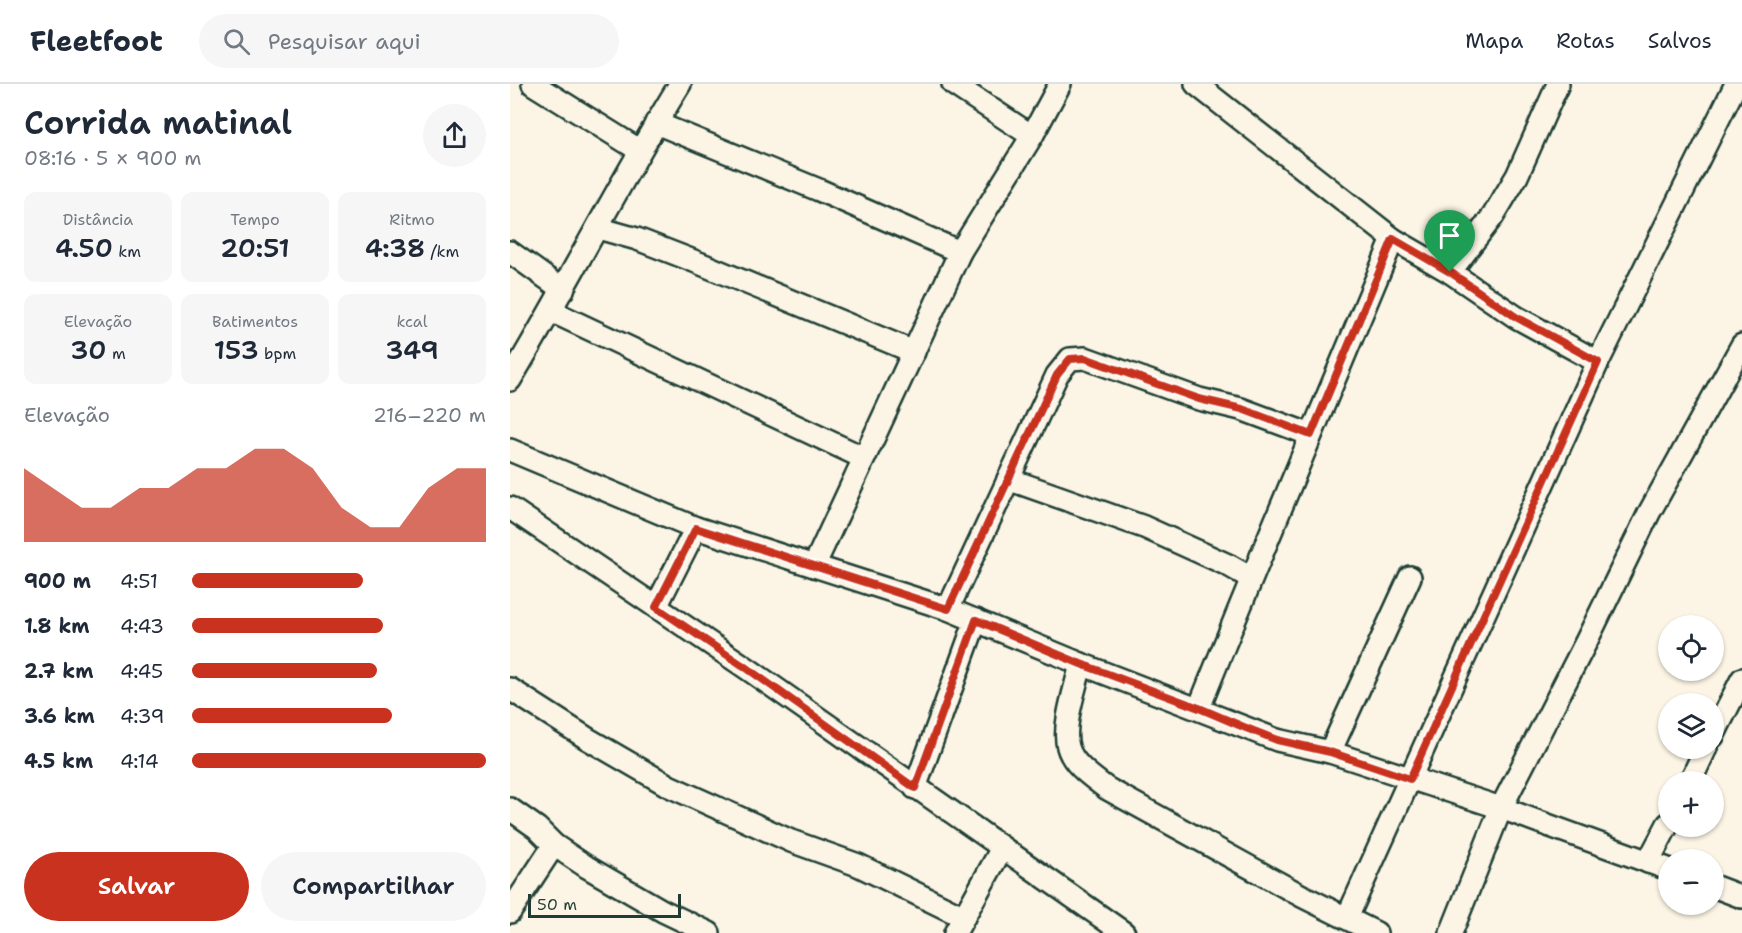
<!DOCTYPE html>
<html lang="pt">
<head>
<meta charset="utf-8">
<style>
  body { margin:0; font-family:"Shantell Sans",sans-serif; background:#f6f6f7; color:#1f2937; height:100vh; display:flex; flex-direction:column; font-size:22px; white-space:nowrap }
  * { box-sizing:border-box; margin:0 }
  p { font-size:20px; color:#747a83 }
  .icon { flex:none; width:33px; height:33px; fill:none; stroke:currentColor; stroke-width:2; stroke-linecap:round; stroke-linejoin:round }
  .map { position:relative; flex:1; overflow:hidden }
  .drawer { display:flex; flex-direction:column; background:#fff; width:510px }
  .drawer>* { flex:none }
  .tools { position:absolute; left:1148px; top:531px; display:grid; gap:12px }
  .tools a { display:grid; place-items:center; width:66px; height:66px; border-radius:50%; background:#fff; box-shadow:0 2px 4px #0004; font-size:30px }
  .scale { position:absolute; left:18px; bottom:15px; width:153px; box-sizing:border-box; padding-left:6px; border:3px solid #1f3d34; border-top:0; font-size:16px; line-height:21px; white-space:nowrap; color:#1f3d34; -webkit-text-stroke:4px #fcf5e5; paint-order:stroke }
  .pin { position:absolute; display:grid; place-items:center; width:51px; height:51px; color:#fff; margin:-62px -26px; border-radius:50% 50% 50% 0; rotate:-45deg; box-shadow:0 0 6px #0007 }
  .pin .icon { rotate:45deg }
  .round { display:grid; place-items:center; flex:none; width:63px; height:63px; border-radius:32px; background:#f6f6f7 }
  .summary { display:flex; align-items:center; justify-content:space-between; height:102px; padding:0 24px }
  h1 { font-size:33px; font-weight:600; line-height:45px }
  .metrics { display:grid; grid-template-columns:repeat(3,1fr); gap:9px; height:102px; padding:6px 24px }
  .metrics div { display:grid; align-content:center; border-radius:12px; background:#f6f6f7; text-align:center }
  .metrics b { font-size:26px; font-weight:600 }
  .metrics small { font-size:16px; font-weight:400 }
  .metrics p { font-size:16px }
  .chart { height:168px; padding:12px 24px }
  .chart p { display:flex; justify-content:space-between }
  .chart svg { width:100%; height:108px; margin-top:6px; fill:#c8321e; opacity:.7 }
  .primary-button { display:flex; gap:12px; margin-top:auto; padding:12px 24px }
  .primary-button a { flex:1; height:69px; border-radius:36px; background:#c8321e; color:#fff; font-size:24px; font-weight:600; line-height:69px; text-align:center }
  .primary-button a+a { background:#f6f6f7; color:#1f2937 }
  ul { padding:0 24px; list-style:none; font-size:20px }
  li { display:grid; grid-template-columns:96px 72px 1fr; align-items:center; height:45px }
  li i { height:15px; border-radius:8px; background:#c8321e }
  header { display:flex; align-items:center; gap:36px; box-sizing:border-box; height:84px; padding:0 30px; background:#fff; border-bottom:2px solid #e0e1e3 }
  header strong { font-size:28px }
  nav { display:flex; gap:33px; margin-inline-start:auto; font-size:21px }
  .search { width:420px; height:54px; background:#f6f6f7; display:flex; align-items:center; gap:15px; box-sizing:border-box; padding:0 21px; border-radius:33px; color:#747a83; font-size:22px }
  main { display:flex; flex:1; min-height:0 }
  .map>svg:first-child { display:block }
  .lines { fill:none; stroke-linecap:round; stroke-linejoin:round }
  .street-casing { stroke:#1f3d34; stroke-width:26 }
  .street { stroke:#fcf5e5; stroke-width:21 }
  .route-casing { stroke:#fff; stroke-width:12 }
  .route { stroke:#c8321e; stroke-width:8 }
</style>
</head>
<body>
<header>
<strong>Fleetfoot</strong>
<div class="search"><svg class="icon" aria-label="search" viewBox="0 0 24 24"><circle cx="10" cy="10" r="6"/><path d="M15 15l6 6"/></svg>Pesquisar aqui</div>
<nav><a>Mapa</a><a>Rotas</a><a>Salvos</a></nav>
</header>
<main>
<section class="drawer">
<div class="summary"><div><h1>Corrida matinal</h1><p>08:16 · 5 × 900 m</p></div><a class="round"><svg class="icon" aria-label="share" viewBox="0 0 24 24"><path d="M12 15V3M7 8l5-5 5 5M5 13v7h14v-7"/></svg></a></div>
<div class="metrics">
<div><p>Distância</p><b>4.50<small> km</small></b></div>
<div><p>Tempo</p><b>20:51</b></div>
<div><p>Ritmo</p><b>4:38<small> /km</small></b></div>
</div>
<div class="metrics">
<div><p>Elevação</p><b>30<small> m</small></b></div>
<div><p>Batimentos</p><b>153<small> bpm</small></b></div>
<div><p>kcal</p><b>349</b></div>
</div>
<div class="chart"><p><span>Elevação</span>216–220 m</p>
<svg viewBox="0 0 160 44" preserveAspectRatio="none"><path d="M0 44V14L10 22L20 30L30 30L40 22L50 22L60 14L70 14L80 6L90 6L100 14L110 30L120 38L130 38L140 22L150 14L160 14V44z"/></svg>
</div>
<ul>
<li><b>900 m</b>4:51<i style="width:58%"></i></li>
<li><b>1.8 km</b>4:43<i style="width:65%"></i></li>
<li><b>2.7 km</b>4:45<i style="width:63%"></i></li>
<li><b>3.6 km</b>4:39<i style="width:68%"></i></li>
<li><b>4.5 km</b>4:14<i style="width:100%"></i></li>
</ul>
<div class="primary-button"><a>Salvar</a><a>Compartilhar</a></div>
</section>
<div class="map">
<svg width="1232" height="849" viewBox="0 0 1232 849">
  <rect width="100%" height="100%" fill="#fcf5e5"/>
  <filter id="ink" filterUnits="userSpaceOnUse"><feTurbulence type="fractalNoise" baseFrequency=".0167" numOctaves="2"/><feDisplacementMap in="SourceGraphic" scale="12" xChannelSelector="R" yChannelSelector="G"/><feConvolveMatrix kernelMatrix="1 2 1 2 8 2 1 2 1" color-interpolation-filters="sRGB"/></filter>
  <g filter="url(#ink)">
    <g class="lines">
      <!-- street casing -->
      <g class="street-casing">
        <g id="street">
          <polyline points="23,0 129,66"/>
          <polyline points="443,0 522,52"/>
          <polyline points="686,0 883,155 940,188 1006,233 1088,278"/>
          <polyline points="146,39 309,106 450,168"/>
          <polyline points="88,144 127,155 189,179 404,268"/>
          <polyline points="0,168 53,206"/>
          <polyline points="940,188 983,132 1007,92 1048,0"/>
          <polyline points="41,227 354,374"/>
          <path d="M0,296C59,198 110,97 170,0"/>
          <polyline points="0,366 186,444 438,525 571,580 767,656 820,668 991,724 1158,785"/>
          <polyline points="498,395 634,443 718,481 741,494"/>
          <polyline points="0,424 238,585 614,849"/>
          <polyline points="304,482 450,168 522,52 550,0"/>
          <polyline points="146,523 186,444"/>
          <polyline points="438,525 547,291 560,275 575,274 689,315 731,325 801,351"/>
          <path d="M571,580C566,603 552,641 558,663C563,681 582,693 596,704L792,812L866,849"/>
          <polyline points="0,605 78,655 159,702 281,757 348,781 454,833"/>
          <path d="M689,624C752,467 818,311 883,155"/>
          <polyline points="1203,652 1232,595"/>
          <polyline points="820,668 900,493"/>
          <polyline points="1180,698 1196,664"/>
          <polyline points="405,704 466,536"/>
          <polyline points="0,725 27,744 44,761 77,783 153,827 199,849"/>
          <polyline points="1138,778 1158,740"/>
          <polyline points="1203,802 1232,813"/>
          <polyline points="0,828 44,761"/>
          <polyline points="837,834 1088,278 1226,0"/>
          <polyline points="445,849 492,764"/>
          <polyline points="941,849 991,724 1077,556 1139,429 1232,261"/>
        </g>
      </g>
      <!-- street -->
      <use href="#street" class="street"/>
    </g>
  </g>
  <g class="lines" filter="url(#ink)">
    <!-- route casing -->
    <g class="route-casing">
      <polygon id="route" points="883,155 940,188 1006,233 1088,278 900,695 820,668 767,656 736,644 689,624 571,580 466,536 405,704 238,585 146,523 186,444 438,525 547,291 560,275 575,274 689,315 732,325 801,351"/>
    </g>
    <!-- route -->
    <use href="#route" class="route"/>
  </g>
</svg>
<div class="tools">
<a><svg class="icon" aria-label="locate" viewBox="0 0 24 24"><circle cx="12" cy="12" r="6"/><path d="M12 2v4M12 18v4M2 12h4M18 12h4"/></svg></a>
<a><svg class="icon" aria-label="layers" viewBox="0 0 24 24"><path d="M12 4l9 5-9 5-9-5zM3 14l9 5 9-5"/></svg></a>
<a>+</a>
<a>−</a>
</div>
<div class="scale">50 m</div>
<div class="pin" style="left:940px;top:188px;background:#1e9e55"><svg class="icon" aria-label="arrive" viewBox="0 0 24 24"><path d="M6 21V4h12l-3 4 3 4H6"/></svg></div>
</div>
</main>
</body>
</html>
